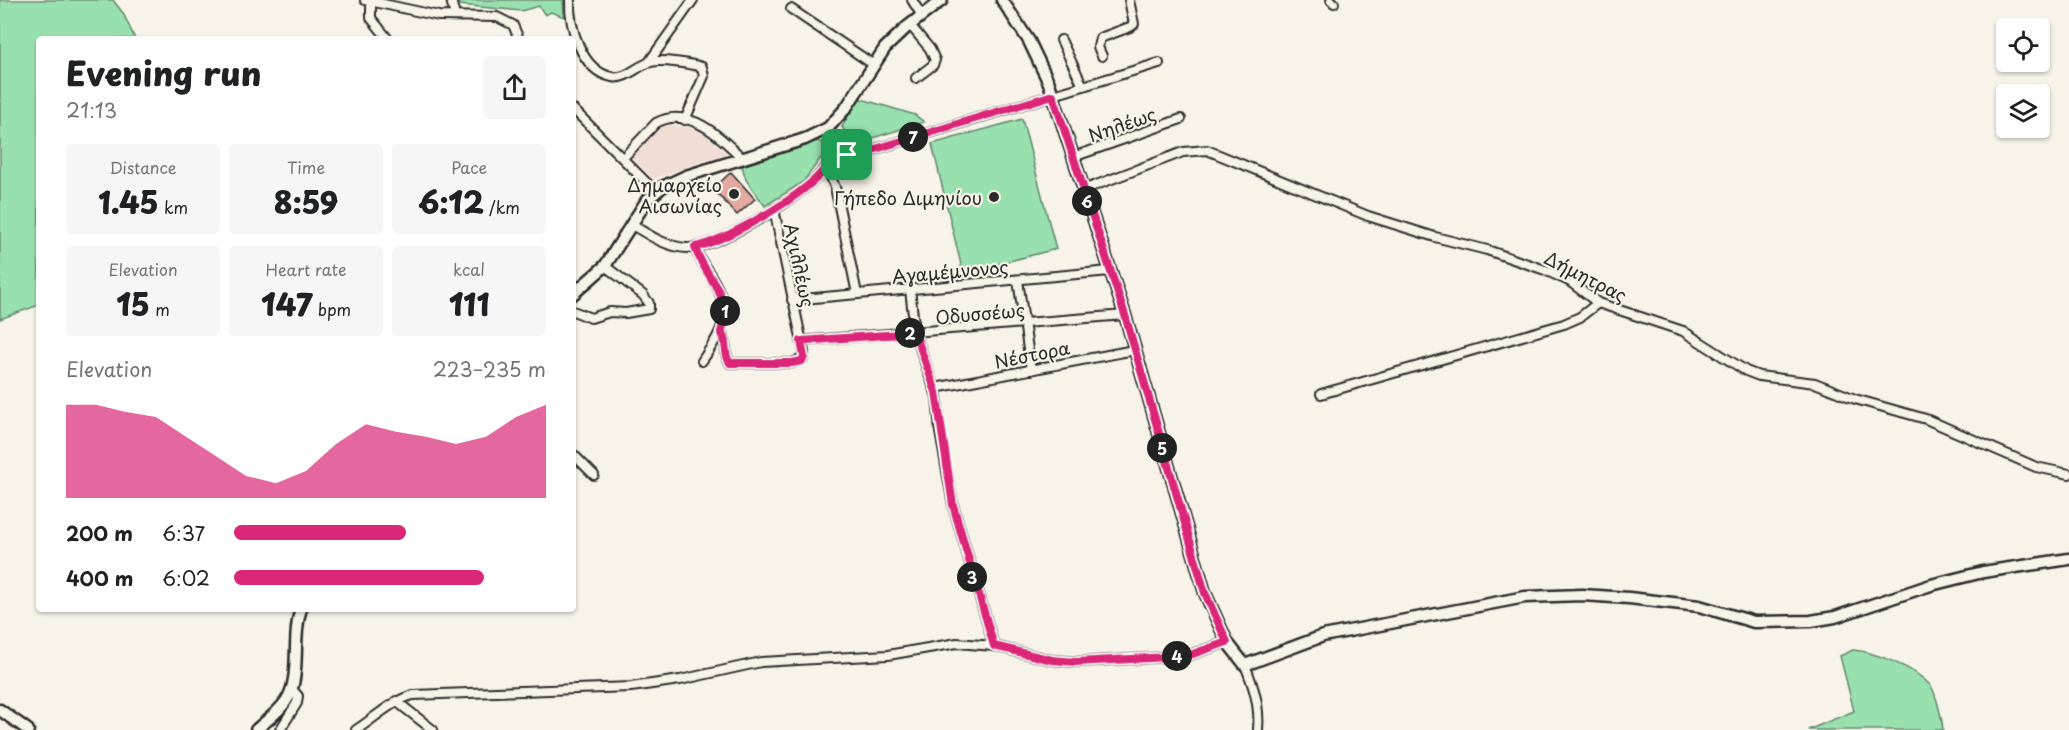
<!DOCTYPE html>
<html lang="en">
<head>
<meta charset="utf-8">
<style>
  body { margin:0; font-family:"Playpen Sans",sans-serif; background:#f6f6f6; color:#202124; height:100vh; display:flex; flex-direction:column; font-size:22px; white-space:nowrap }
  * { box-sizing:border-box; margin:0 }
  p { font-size:20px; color:#757577 }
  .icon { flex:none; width:33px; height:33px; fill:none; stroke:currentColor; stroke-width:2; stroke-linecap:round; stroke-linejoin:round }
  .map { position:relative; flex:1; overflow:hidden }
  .side { position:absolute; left:36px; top:36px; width:540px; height:576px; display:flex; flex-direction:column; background:#fff; border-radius:6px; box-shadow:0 2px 4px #0004 }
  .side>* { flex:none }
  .fabs { position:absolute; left:1996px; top:18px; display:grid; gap:12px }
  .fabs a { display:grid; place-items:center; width:54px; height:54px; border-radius:6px; background:#fff; box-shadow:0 2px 4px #0004; font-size:30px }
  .pin { position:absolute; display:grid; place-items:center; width:51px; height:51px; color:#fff; margin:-26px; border-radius:12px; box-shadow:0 3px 9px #0006 }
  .km { position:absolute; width:30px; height:30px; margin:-15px; border-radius:50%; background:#222; color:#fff; font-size:16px; line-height:30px; text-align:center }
  .round { display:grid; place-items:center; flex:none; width:63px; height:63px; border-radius:6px; background:#f6f6f6 }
  .overview { display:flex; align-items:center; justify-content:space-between; height:102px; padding:0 30px }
  h1 { font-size:33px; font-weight:800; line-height:45px }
  .figures { display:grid; grid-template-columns:repeat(3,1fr); gap:9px; height:102px; padding:6px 30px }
  .figures div { display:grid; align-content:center; border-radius:6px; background:#f6f6f6; text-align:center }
  .figures b { font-size:30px; font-weight:800 }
  .figures small { font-size:16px; font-weight:400 }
  .figures p { font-size:16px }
  .chart { height:168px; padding:12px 30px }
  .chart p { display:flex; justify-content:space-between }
  .chart svg { width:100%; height:108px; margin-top:6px; fill:#db2777; opacity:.7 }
  ul { padding:0 30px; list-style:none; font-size:20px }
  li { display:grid; grid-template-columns:96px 72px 1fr; align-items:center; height:45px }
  li i { height:15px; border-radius:8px; background:#db2777 }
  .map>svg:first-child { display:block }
  .built { fill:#f1ddd3 }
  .green { fill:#98e1af; stroke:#62866d; stroke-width:1.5 }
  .building { fill:#e4aaa1; stroke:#2b2b2b; stroke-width:1.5 }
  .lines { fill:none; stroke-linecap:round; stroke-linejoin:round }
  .street-casing { stroke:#2b2b2b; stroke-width:12 }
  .secondary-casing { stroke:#2b2b2b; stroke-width:15 }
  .street { stroke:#f7f3e8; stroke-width:8 }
  .secondary { stroke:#f7f3e8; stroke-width:10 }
  .route-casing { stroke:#fff; stroke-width:12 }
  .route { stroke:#db2777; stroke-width:8 }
  .poi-dot { fill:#2b2b2b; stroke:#f7f3e8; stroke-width:2 }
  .labels { text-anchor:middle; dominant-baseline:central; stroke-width:4.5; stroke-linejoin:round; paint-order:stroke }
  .street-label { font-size:18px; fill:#2b2b2b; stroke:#f7f3e8 }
  .poi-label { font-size:18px; fill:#2b2b2b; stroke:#f7f3e8; text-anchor:end }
</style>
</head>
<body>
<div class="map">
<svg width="2069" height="730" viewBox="0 0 2069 730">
  <rect width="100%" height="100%" fill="#f7f3e8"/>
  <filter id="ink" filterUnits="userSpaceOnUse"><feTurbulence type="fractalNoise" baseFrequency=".0167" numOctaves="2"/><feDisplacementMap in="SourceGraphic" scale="12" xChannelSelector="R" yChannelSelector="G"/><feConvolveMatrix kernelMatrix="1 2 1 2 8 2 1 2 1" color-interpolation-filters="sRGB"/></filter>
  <g filter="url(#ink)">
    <!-- built -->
    <polygon class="built" points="662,124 697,128 727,153 653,179 629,155"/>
    <!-- green -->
    <g class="green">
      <polygon points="0,0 113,0 123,13 135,39 39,39 39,305 0,319"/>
      <polygon points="459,0 563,0 564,17 551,12 545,15 539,6 521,11 459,5"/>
      <polygon points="858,98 915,115 924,122 853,144 842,127"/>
      <polygon points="1022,119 1056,249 963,273 932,144"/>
      <polygon points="817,141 823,143 827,150 803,182 765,206 746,180 742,166"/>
      <path d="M1853,650C1875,652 1915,668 1930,685C1936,692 1942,719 1943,730H1808L1854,711L1840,656Z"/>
    </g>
    <!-- building -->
    <polygon class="building" points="731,172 755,199 737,215 713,189"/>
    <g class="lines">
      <!-- street casing -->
      <g class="street-casing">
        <g id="street">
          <polyline points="365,0 439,16 497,17 513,25 519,39"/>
          <polyline points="451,0 455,16"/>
          <path d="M570,0C569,26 581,71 612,77C626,80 638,65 651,62C661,59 692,64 702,67L704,76L685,120"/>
          <polyline points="912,0 922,16"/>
          <polyline points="1331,0 1334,3"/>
          <polyline points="371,2 371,18 388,39"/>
          <polyline points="791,9 874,65"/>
          <polyline points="910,25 930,49 935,60 933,65 916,78"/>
          <polyline points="1061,40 1083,86"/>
          <polyline points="1102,56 1098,47 1100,38 1130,27 1134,24 1129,0"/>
          <polyline points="649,62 693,0"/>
          <polyline points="573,109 656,192"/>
          <polyline points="835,152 856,155 1159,63"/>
          <polyline points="1073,157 1181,119"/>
          <path d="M623,158L656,123C688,105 721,137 742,158"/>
          <polyline points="827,168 835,187 857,294"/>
          <polyline points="1083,190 1183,152 1207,150 1368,216 1435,237 1487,250 1545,270 1569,281 1598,303 1683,331 1746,371 1759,376 1815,383 1855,399 1926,419 2036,467 2069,474"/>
          <path d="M632,225C649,235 666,247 687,248C720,248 827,185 835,152L828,128"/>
          <path d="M695,247C698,258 705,266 711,276C734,313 724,328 702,361"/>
          <polyline points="1018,280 1031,370"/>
          <polyline points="910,289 915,333 937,397 940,432 953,505 994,646"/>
          <polyline points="792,300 1110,271"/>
          <polyline points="573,311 591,318 610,312 626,313 649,309 649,303 643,295 605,266"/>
          <path d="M721,332C728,341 723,354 730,363H792L803,359L804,352L774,209"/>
          <polyline points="801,341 1125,315"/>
          <polyline points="935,388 1134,350"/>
          <polyline points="1321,394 1564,324 1580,317 1598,303"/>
          <polyline points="573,454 594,475"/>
          <path d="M1245,665C1254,687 1260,706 1258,730"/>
          <polyline points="396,701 433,730"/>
          <polyline points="280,730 297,703 298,696 292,689"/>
          <path d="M356,730C375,718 391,701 413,695L631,687L680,680L761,662L888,655L957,643L994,646L1052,660L1076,662L1187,656L1227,642"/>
        </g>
      </g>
      <!-- secondary casing -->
      <g class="secondary-casing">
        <g id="secondary">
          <polyline points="1002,0 1029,41 1049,83 1125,315 1205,593 1227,642 1245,665 1323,636 1525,597 1582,595 1629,598 1699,606 1754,622 1811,621 1835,617 1931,585 1983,572 2069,559"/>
          <polyline points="573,294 605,266 647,200 662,187 686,176 805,139 828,128 846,108 885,48 906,28 942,0"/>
          <polyline points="0,710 28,730"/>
          <path d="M256,730C266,721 279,712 286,701C302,678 291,637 301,609"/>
        </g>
      </g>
      <!-- street -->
      <use href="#street" class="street"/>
      <!-- secondary -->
      <use href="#secondary" class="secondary"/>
    </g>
  </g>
  <g class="lines" filter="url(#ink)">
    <!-- route casing -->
    <g class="route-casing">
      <path id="route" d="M1053,95L1125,315L1205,593L1227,642L1187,656L1076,662L1052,660L994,646L953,505L936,392L915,333L801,341L804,357L802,361L792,363H730C723,354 728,341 721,332C735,295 704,278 695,247C727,241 827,185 835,152L856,155Z"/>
    </g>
    <!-- route -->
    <use href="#route" class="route"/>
  </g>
  <!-- markers -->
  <g class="poi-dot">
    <circle cx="734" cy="194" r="6"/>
    <circle cx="994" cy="197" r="6"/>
  </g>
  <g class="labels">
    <!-- street labels -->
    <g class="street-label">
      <text transform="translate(1122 124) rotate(-19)">Νηλέως</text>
      <text transform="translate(800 265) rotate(78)">Αχιλλέως</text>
      <text transform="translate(950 271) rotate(-5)">Αγαμέμνονος</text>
      <text transform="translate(1586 276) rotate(27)">Δήμητρας</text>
      <text transform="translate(980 313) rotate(-5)">Οδυσσέως</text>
      <text transform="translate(1032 354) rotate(-11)">Νέστορα</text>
    </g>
    <!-- poi labels -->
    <g class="poi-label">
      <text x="722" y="184">Δημαρχείο<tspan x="722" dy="21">Αισωνίας</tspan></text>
      <text x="982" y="197">Γήπεδο Διμηνίου</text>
    </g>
  </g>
</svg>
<div class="fabs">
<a><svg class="icon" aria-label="locate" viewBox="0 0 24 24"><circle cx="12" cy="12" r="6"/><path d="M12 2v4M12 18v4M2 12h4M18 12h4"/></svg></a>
<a><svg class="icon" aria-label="layers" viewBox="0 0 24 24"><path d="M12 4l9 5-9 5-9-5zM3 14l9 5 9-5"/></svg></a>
</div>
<div class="pin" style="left:847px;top:155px;background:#1e9e55"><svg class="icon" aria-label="arrive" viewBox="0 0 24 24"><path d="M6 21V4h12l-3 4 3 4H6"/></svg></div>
<b class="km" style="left:725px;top:311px">1</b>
<b class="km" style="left:910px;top:333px">2</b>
<b class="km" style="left:972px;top:577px">3</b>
<b class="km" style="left:1177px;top:656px">4</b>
<b class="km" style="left:1162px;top:448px">5</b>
<b class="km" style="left:1087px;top:201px">6</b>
<b class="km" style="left:913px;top:137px">7</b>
<section class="side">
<div class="overview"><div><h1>Evening run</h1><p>21:13</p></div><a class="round"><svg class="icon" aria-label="share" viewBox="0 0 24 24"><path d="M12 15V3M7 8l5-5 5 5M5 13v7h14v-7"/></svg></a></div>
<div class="figures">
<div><p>Distance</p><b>1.45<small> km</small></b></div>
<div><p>Time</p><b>8:59</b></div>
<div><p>Pace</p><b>6:12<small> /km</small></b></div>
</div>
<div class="figures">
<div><p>Elevation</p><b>15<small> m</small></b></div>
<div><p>Heart rate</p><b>147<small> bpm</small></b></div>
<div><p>kcal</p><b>111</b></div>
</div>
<div class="chart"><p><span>Elevation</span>223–235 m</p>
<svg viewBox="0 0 160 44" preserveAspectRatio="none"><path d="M0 44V6L10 6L20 9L30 11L40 19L50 27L60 35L70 38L80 33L90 22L100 14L110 17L120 19L130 22L140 19L150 11L160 6V44z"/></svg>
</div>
<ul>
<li><b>200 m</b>6:37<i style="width:55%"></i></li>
<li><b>400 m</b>6:02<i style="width:80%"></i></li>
</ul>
</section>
</div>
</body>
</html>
